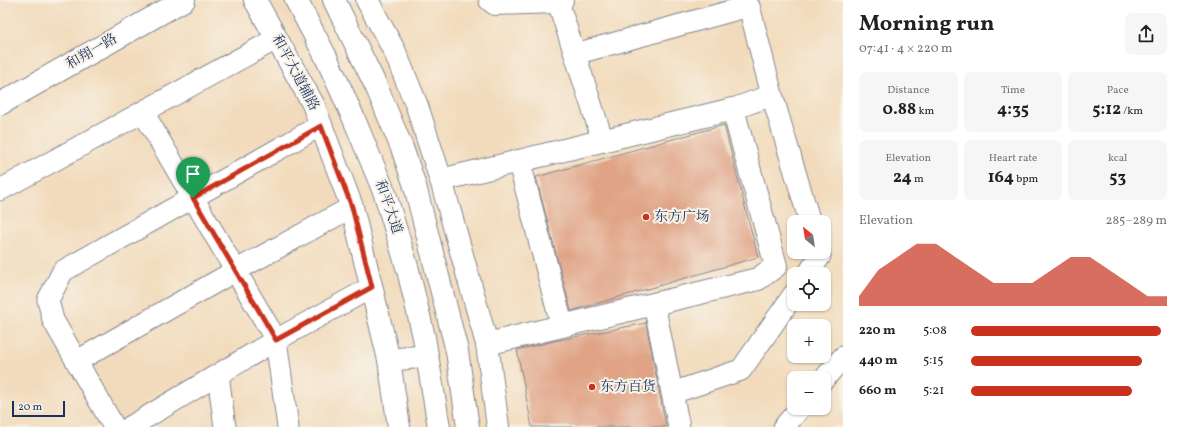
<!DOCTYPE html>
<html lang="en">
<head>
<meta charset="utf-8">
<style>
  body { margin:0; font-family:Vollkorn,"Noto Serif SC",serif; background:#f6f6f6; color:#202124; height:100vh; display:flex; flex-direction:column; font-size:15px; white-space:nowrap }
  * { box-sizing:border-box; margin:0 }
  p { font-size:13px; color:#757577 }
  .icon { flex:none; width:22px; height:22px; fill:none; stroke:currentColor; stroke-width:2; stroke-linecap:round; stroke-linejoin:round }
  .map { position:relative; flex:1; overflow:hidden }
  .sheet { display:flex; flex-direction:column; background:#fff; width:340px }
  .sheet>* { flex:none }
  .needle { width:26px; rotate:330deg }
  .controls { position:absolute; left:787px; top:215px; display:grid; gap:8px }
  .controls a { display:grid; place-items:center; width:44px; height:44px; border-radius:8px; background:#fff; box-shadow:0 1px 3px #0004; font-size:20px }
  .scale { position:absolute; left:12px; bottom:10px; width:53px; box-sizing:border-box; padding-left:4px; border:2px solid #1b2f5e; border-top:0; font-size:11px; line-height:14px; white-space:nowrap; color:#1b2f5e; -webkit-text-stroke:3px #f7f3e8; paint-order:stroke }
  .pin { position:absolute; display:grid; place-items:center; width:34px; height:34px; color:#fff; margin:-41px -17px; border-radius:50% 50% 50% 0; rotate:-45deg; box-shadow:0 0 4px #0007 }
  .pin .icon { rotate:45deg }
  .round { display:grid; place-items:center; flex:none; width:42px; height:42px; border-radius:8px; background:#f6f6f6 }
  .summary { display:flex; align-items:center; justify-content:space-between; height:68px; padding:0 16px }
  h1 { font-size:22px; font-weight:700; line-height:30px }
  .stats { display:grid; grid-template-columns:repeat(3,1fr); gap:6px; height:68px; padding:4px 16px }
  .stats div { display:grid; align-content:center; border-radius:8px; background:#f6f6f6; text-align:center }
  .stats b { font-size:17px; font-weight:700 }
  .stats small { font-size:11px; font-weight:400 }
  .stats p { font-size:11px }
  .chart { height:112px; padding:8px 16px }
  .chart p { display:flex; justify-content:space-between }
  .chart svg { width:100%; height:72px; margin-top:4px; fill:#c8321e; opacity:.7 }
  ul { padding:0 16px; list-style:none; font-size:13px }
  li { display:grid; grid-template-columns:64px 48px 1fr; align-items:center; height:30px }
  li i { height:10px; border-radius:5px; background:#c8321e }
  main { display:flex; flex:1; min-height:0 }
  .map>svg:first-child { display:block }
  .building { fill:#e0a385 }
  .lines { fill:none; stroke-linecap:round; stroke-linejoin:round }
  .minor-casing { stroke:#86858d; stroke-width:23 }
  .tertiary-casing { stroke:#86858d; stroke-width:24 }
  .secondary-casing { stroke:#86858d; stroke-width:24 }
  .trunk-casing { stroke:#86858d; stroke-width:24 }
  .minor { stroke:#fff; stroke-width:21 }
  .tertiary { stroke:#fff; stroke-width:22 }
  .secondary { stroke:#fff; stroke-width:22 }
  .trunk { stroke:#fff; stroke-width:22 }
  .route-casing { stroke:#fff; stroke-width:8 }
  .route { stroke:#c8321e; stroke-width:5 }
  .poi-dot { fill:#c8321e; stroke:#f7f3e8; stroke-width:1.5 }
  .labels { text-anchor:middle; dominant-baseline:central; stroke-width:4; stroke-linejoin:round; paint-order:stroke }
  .street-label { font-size:14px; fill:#1b2f5e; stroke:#f7f3e8 }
  .poi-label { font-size:14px; fill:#1b2f5e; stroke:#f7f3e8; text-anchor:start }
</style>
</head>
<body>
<main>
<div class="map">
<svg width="843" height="427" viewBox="0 0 843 427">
  <rect width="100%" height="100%" fill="#f7f3e8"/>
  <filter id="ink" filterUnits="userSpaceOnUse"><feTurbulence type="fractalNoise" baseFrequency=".025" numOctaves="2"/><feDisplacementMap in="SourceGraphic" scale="8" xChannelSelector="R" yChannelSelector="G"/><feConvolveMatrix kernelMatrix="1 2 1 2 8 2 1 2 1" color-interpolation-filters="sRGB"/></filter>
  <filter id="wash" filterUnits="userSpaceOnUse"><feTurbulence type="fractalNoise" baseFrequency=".012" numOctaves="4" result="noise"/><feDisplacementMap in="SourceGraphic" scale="16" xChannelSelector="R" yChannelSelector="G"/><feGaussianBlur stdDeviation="0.9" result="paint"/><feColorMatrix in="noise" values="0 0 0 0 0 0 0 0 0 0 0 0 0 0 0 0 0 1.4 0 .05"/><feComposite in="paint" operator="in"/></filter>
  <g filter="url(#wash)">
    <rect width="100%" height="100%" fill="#f2dbbc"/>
    <g id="blocks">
      <!-- building -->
      <g class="building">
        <polygon points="724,125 758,257 571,311 536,177"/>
        <polygon points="646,323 666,427 532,427 517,350 554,341"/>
      </g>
    </g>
  </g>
  <g filter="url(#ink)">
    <use href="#blocks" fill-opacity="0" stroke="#86858d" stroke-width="1"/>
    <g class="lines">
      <!-- minor casing -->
      <g class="minor-casing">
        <g id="minor">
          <polyline points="558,2 603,141"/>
          <polyline points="575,54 749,6 772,95 733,109"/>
          <polyline points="772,95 810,222"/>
          <polyline points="143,112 276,340 288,427"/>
          <polyline points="0,190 276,39"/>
          <polyline points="808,274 820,256 819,252"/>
          <polyline points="654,304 679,427"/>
          <polyline points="77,361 235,271 352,207"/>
          <polyline points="218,375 225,427"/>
          <polyline points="824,379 843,357"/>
          <polyline points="672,393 741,370 794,294"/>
          <polyline points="114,427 53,320 48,300 63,271 321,125"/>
          <polyline points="130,427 276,340 372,287"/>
          <polyline points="784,427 800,408"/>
        </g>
      </g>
      <!-- tertiary casing -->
      <g class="tertiary-casing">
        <g id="tertiary">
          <polyline points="490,0 495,4 558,2 562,0"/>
          <polyline points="0,104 184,0"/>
          <polyline points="519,161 562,326"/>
          <polyline points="441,180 733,109 776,266 758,279 487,344"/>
        </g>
      </g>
      <!-- secondary casing -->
      <g class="secondary-casing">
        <g id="secondary">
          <polyline points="255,0 313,104 352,207 389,360 399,427"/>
          <polyline points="367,0 395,52 417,106 441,180 487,344 498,427"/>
          <polyline points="389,360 427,356"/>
        </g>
      </g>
      <!-- trunk casing -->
      <g class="trunk-casing">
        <g id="trunk">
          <polyline points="296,0 326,57 354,119 385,194 408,270 424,337 439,427"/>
          <polyline points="334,0 377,88 402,148 415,186 457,351 468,427"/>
        </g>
      </g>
      <!-- minor -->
      <use href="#minor" class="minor"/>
      <!-- tertiary -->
      <use href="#tertiary" class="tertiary"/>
      <!-- secondary -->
      <use href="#secondary" class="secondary"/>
      <!-- trunk -->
      <use href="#trunk" class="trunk"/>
    </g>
  </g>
  <g class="lines" filter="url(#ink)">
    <!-- route casing -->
    <g class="route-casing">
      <polygon id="route" points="321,126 352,207 372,287 276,340 193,198"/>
    </g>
    <!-- route -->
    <use href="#route" class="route"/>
  </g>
  <!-- markers -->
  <g class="poi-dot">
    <circle cx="646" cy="217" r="4"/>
    <circle cx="592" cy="387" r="4"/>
  </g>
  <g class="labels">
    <!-- street labels -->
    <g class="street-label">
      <text transform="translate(92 52) rotate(-30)">和翔一路</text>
      <text transform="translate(295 73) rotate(62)">和平大道辅路</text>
      <text transform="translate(388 207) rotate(71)">和平大道</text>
    </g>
    <!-- poi labels -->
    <g class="poi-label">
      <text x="654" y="217">东方广场</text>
      <text x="600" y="387">东方百货</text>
    </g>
  </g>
</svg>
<div class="controls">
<a><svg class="needle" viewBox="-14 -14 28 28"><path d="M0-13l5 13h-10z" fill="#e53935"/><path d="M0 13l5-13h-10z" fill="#757577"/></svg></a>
<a><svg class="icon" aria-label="locate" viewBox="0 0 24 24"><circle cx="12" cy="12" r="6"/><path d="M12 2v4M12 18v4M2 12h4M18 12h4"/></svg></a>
<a>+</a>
<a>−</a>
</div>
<div class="scale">20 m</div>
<div class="pin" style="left:193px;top:198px;background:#1e9e55"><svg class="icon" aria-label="arrive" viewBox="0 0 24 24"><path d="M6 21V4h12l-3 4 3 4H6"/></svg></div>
</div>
<section class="sheet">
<div class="summary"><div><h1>Morning run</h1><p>07:41 · 4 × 220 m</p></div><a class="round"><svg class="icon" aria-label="share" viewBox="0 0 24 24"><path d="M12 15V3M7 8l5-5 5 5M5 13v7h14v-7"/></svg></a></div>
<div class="stats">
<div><p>Distance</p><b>0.88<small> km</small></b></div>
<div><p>Time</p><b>4:35</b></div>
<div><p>Pace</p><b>5:12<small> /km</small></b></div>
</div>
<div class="stats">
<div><p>Elevation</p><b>24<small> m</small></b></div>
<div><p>Heart rate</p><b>164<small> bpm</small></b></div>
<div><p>kcal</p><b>53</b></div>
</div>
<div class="chart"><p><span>Elevation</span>285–289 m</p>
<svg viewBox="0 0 160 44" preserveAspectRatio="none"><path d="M0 44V38L10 22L20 14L30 6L40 6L50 14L60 22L70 30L80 30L90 30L100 22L110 14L120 14L130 22L140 30L150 38L160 38V44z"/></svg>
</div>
<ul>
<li><b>220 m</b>5:08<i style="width:97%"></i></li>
<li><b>440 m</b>5:15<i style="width:87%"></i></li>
<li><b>660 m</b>5:21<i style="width:82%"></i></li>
</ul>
</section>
</main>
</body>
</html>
